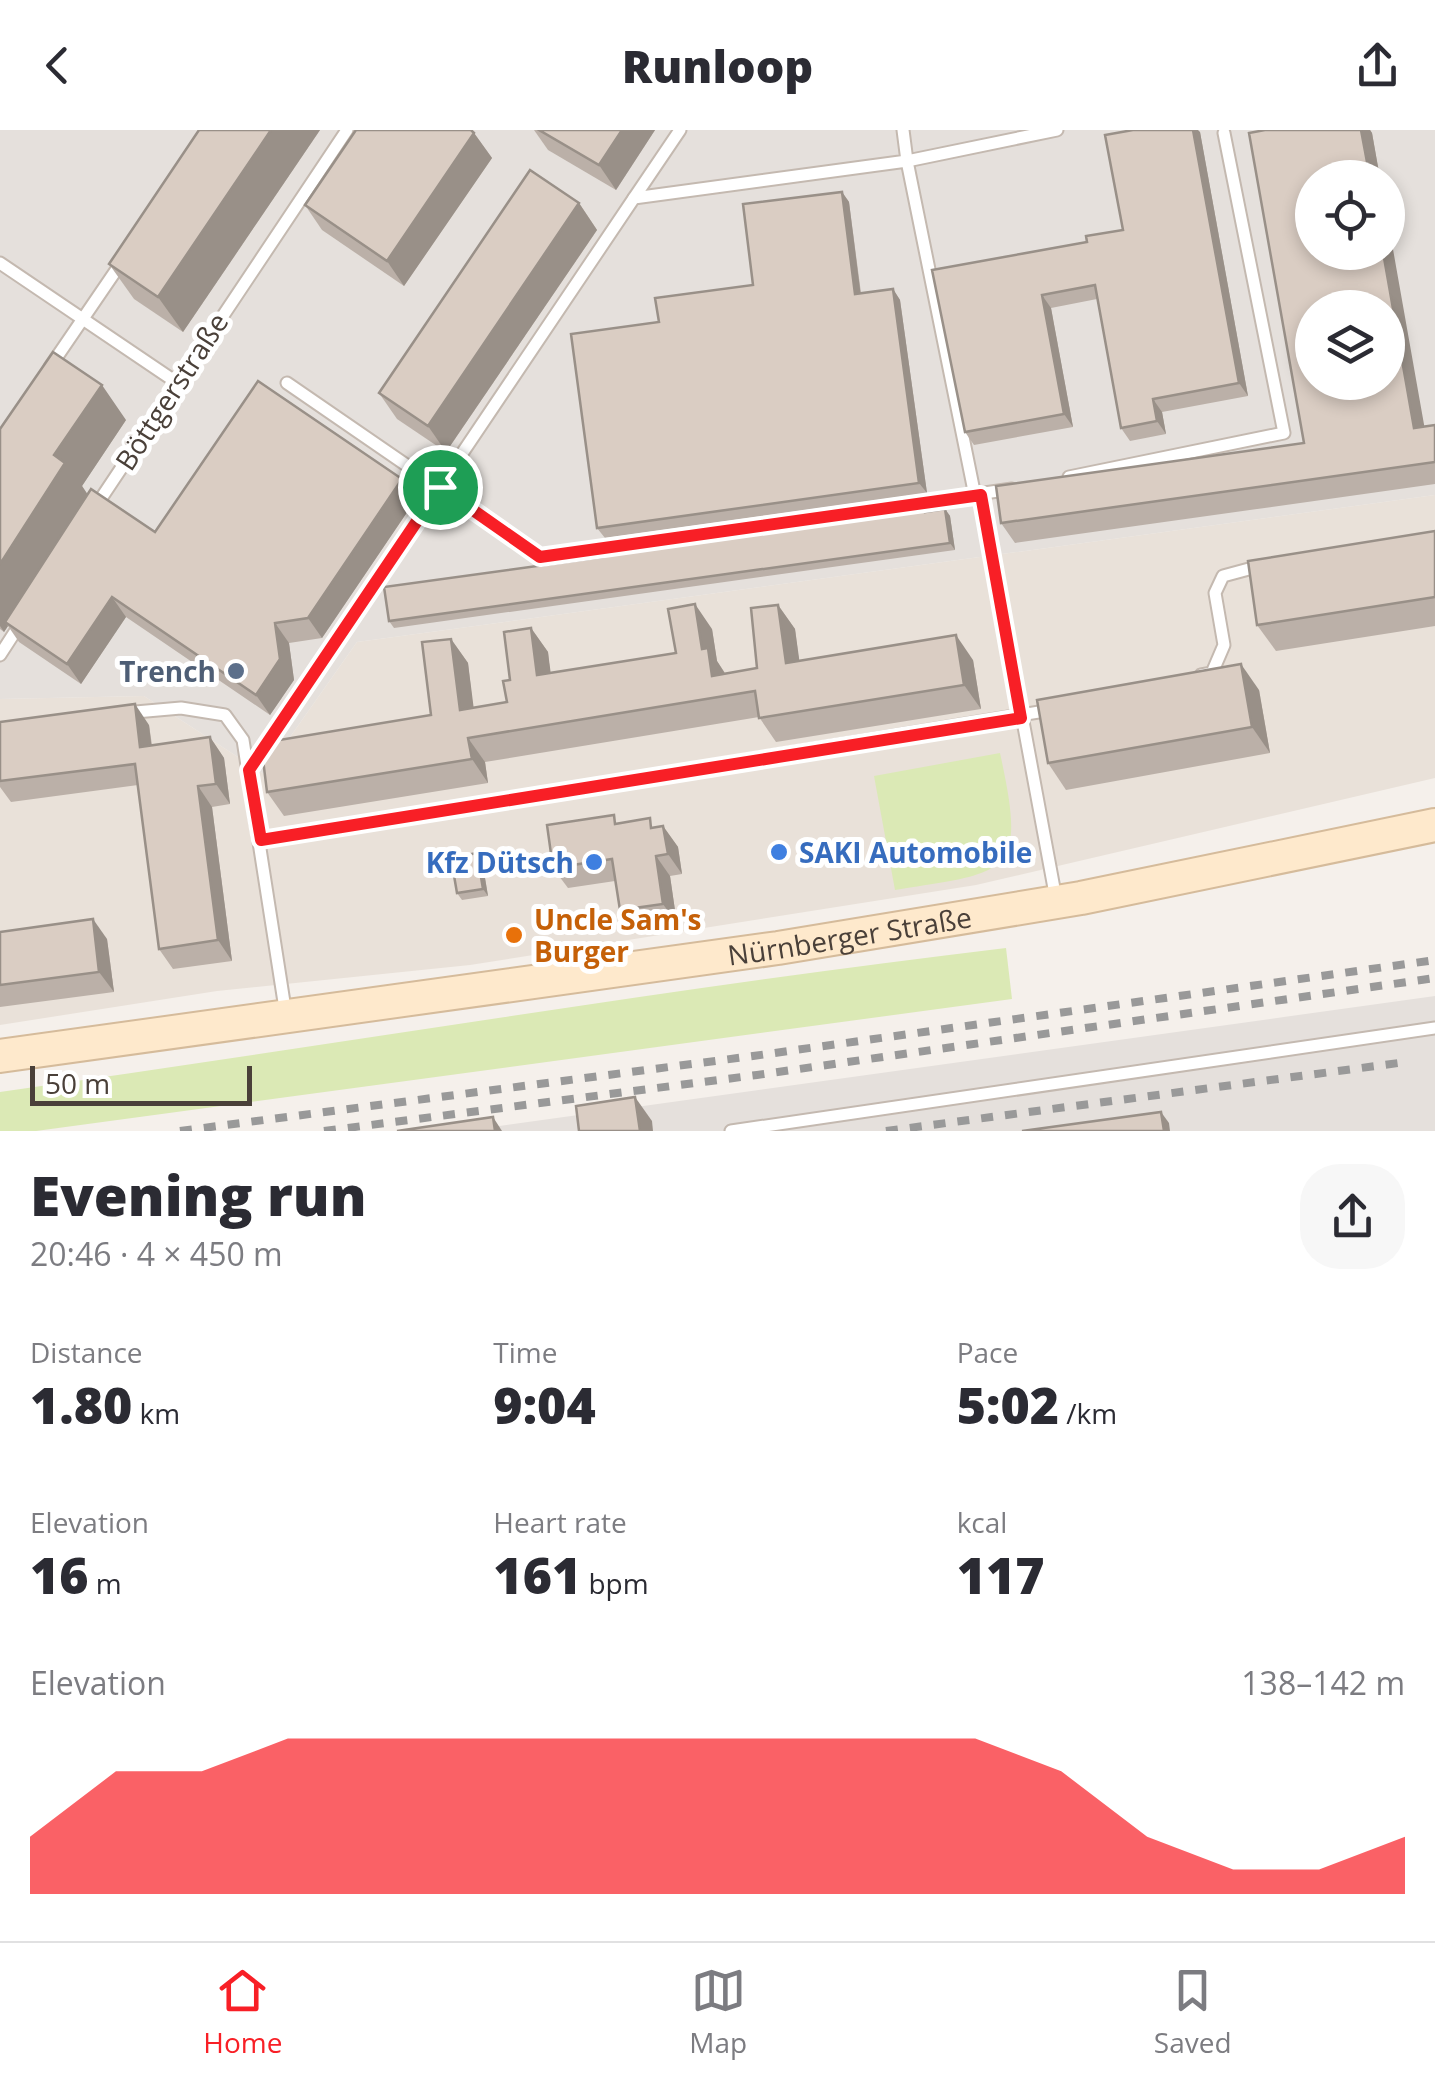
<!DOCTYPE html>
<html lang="en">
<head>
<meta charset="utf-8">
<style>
  body { margin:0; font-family:"Open Sans",sans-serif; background:#f7f7f7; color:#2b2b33; height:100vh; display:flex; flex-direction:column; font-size:38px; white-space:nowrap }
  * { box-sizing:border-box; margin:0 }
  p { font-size:32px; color:#7c7c81 }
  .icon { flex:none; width:55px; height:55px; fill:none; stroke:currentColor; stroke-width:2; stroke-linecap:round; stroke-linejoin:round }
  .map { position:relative; height:1001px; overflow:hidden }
  .details { display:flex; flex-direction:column; background:#fff; flex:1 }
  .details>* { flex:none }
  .controls { position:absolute; left:1295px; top:30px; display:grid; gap:20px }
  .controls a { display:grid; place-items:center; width:110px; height:110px; border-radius:50%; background:#fff; box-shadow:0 5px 15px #0003; font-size:50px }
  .scale { position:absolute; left:30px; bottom:25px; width:222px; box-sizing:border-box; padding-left:10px; border:5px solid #4a4039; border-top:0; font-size:28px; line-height:35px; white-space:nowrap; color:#4a4039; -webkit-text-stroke:8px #fff; paint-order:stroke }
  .pin { position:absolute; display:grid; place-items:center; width:85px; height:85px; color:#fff; margin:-42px; border:5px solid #fff; border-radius:50%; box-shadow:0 2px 10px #0007 }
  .round { display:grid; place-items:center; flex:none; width:105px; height:105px; border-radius:40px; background:#f7f7f7 }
  .headline { display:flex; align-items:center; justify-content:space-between; height:170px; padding:0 30px }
  h1 { font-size:55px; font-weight:800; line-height:75px }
  .metrics { display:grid; grid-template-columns:repeat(3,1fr); gap:15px; height:170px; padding:10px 30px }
  .metrics div { display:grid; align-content:center }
  .metrics b { font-size:50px; font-weight:800 }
  .metrics small { font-size:28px; font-weight:400 }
  .metrics p { font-size:28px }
  .chart { height:280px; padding:20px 30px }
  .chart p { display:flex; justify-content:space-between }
  .chart svg { width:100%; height:180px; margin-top:10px; fill:#f81f26; opacity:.7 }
  header { display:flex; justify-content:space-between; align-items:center; height:130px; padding:0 30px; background:#fff; font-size:45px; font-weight:800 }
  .tab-bar { display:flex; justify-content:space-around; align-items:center; height:140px; border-top:2px solid #e1e1e2; background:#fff; font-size:28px; color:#7c7c81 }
  .tab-bar a { display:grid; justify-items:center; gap:5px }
  .tab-bar .current { color:#f81f26 }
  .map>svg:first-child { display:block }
  .residential { fill:#e9e1d9 }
  .industrial { fill:#e5e0dc; fill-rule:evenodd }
  .green { fill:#dbe9b5 }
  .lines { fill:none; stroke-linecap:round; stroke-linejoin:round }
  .lane-casing { stroke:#c4b9b0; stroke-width:15 }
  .secondary-casing { stroke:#d5bb9b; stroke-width:36 }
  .lane { stroke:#fff; stroke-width:11 }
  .secondary { stroke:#fee9cc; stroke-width:32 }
  .rail { stroke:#999; stroke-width:8; stroke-dasharray:12 12; stroke-linecap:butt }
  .wall { fill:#bbb0a8 }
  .shaded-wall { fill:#999088 }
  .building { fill:#dacdc3; stroke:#999088; stroke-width:2.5; fill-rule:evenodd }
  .route-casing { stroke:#fff; stroke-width:20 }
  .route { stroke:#f81f26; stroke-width:12 }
  .service-dot { fill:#5c6f8a; stroke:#fff; stroke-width:4 }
  .shop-dot { fill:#3f7fe0; stroke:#fff; stroke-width:4 }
  .food-dot { fill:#e8710a; stroke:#fff; stroke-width:4 }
  .labels { text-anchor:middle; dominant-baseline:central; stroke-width:10; stroke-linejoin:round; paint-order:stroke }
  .street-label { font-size:28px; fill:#4a4039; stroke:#fff }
  .service-label { font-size:28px; font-weight:bold; fill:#4e5e75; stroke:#fff; text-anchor:end }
  .shop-label { font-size:28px; font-weight:bold; fill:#366cbe; stroke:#fff; text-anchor:start }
  .food-label { font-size:28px; font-weight:bold; fill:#c56008; stroke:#fff; text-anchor:start }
</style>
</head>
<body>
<header><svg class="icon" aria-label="back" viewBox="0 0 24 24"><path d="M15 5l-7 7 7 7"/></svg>Runloop<svg class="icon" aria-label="share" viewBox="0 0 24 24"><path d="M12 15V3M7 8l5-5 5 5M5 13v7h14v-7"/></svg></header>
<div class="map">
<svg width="1435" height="1001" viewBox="0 0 1435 1001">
  <rect width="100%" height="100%" fill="#f5f0eb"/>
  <!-- residential -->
  <polygon class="residential" points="1435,365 1435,648 976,755 470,835 217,861 0,895 0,569 144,566 264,644 357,512"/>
  <!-- industrial -->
  <g class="industrial">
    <path d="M0,0H1435V365L357,512L264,644L144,566L0,569ZM1312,48H1388V122H1312ZM1312,178H1388V252H1312Z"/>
    <polygon points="1435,866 1435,1001 463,1001"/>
  </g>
  <!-- green -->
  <g class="green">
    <path d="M1000,623C1027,746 1010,742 895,760L874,646Z"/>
    <path d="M1006,818L1012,869L36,1001H0V962C335,915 669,858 1006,818Z"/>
  </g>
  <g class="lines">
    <!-- lane casing -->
    <g class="lane-casing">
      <g id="lane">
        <polyline points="634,68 680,0"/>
        <polyline points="0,133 176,252"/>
        <polyline points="50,237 121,133"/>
        <polyline points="287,253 540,427 1012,359"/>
        <polyline points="1069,347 1284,303 1224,3"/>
        <polyline points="981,365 1056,769"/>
        <polyline points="975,366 907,31 1057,0"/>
        <polyline points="94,379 347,0"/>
        <polyline points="0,525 22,491"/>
        <polyline points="1201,545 1212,543 1224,515 1215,463 1223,446 1260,436"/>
        <polyline points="124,583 181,578 225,585 243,610 286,885"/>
        <polyline points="249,640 634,68 907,31 903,0"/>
        <polyline points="261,710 1051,580"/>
        <polyline points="731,1001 1435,898"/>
      </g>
    </g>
    <!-- secondary casing -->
    <g class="secondary-casing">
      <g id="secondary">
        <path id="s1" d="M0,926L778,818L1081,768L1435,695"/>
      </g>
    </g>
    <!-- lane -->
    <use href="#lane" class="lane"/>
    <!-- secondary -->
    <use href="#secondary" class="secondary"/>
    <!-- rail -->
    <g class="rail">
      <polyline points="180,1001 753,926 1435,830"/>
      <polyline points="324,1001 757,945 1435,848"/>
      <polyline points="886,1001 1406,932"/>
    </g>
  </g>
  <!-- wall -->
  <g class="wall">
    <polygon points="199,0 320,0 183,202 134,169 109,134"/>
    <polygon points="534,0 655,0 616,60 548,20"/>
    <polygon points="1265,0 1370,0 1372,3 1380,48 1312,48 1424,296 1435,295 1435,354 1015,413 1001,393 1304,313"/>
    <polygon points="1200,2 1248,266 1162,282 1166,304 1130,311 1121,298 1097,169 1051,178 1073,297 974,315 965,302 932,140 1087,112 1123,100"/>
    <polygon points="474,3 492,28 404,156 322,100 305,75"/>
    <polygon points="842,62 849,72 861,163 893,159 900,170 927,363 605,408 597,398 659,192 753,155"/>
    <polygon points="579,73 597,100 446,322 397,289 379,263"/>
    <polygon points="126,290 82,356 88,365 155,402 416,369 322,508 289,513 294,550 270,585 126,487 81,554 19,512 8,496 4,502 0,499 0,299"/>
    <polygon points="945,379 950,386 955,420 394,498 389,491"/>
    <polygon points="1435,401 1435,496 1276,521 1257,495"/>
    <polygon points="778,475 795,499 799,531 973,530 981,579 776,612 759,587 485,632 488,653 284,686 267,662 431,585 451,509 468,533 473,578 507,572 510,550 531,498 548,522 550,543 676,523 712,499 717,531 725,543 757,538"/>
    <polygon points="1259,560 1270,623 1066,660 1048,633"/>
    <polygon points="0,592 149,595 152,615 210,607 224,628 230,674 212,677 232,831 173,839 159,819 138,655 11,672 0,657"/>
    <polygon points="619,693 656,698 663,696 678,717 682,744 670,746 677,794 634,801 620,780 615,751 568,758 553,738"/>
    <polygon points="482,730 488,766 462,770 457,763"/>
    <polygon points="0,802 107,809 114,862 0,877"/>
  </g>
  <!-- shaded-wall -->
  <g class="shaded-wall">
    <polygon points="271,0 320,0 183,202 158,167"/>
    <polygon points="622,0 655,0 616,60 599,35"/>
    <polygon points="1193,0 1198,0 1200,2 1248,266 1239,253"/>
    <polygon points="1361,0 1370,0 1372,3 1380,48 1370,48"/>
    <polygon points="474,3 492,28 404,156 387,131"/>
    <polygon points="842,62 849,72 862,175 855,164"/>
    <polygon points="579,73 597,100 446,322 428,296"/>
    <polygon points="1388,91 1428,317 1414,298 1383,122 1388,122"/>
    <polygon points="893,159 900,170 927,363 919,353"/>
    <polygon points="1042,165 1051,178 1073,297 1064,284"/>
    <polygon points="102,255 126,290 82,356 90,368 5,492 8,496 4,502 0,496 0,434 54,325"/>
    <polygon points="1153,269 1162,282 1166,304 1157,291"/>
    <polygon points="402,349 416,369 322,508 308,488"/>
    <polygon points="945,379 950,386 955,420 950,413"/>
    <polygon points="112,467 126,487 81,554 67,534"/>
    <polygon points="695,474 712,499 717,531 724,542 728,565 712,546 702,519"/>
    <polygon points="778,475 795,499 803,557 786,533"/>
    <polygon points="275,493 289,513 294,550 270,585 256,565"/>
    <polygon points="531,498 548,522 554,569 537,545"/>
    <polygon points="956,505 973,530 981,579 964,555"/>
    <polygon points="451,509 468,533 477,604 460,580"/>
    <polygon points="1241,534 1259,560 1270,623 1252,597"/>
    <polygon points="135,574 149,595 154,637 140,617"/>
    <polygon points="210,607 224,628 230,674 216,654"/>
    <polygon points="468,608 485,632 488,653 472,629"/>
    <polygon points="198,656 212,677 232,831 218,810"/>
    <polygon points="663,696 678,717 682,744 668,724"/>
    <polygon points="477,723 482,730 488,766 483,759"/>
    <polygon points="656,726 670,746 677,794 663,774"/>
    <polygon points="93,789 107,809 114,862 99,842"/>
    <polygon points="635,967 652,991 653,1001 640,1001"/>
    <polygon points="1161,982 1169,993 1170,1001 1164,1001"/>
    <polygon points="493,987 502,1001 495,1001"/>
  </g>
  <!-- building -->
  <g class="building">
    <polygon points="199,0 271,0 158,167 109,134"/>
    <polygon points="356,0 471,0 474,3 387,131 305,75"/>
    <polygon points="539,0 622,0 599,35"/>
    <polygon points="1133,0 1193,0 1239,253 1153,269 1157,291 1121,298 1095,155 1042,165 1064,284 965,302 932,140 1087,112 1086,106 1123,100 1105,5"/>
    <path d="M1265,0H1361L1370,48H1312V122H1383L1414,298L1435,295V332L1001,393L996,356L1304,313L1249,3ZM1312,178H1388V252H1312Z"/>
    <polygon points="530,40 579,73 428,296 379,263"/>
    <polygon points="842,62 855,164 893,159 919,353 597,398 571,204 659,192 655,168 753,155 743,74"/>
    <polygon points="53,222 102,255 54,325 65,333 0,434 0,299"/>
    <polygon points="258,251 402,349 308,488 275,493 280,529 256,565 112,467 67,534 5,492 91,359 155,402"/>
    <polygon points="924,375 925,382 945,379 950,413 389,491 384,457 603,427 602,420"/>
    <polygon points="1435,401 1435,467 1257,495 1248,431"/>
    <polygon points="695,474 702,519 708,518 712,546 757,538 751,478 778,475 786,533 956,505 964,555 759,588 755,561 468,608 472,629 267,662 261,613 431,585 422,512 451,509 460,580 507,572 503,551 510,550 504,502 531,498 537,545 676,523 668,479"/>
    <polygon points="1241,534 1252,597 1048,633 1037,570"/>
    <polygon points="135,574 140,617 210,607 216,654 198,656 218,810 159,819 135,634 0,651 0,592"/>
    <polygon points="614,685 615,694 650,688 651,698 663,696 668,724 656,726 663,774 620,780 612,729 553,738 547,695"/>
    <polygon points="477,723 483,759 457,763 451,728"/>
    <polygon points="93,789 99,842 0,855 0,802"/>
    <polygon points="635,967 640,1001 579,1001 576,976"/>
    <polygon points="1161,982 1164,1001 1022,1001"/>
    <polygon points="493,987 495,1001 397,1001"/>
  </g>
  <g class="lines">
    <!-- route casing -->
    <g class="route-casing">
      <polygon id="route" points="440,357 540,427 981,365 1021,588 261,710 249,640"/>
    </g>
    <!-- route -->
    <use href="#route" class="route"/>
  </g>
  <!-- markers -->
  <circle class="service-dot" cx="236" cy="541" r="10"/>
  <g class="shop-dot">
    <circle cx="779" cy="722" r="10"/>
    <circle cx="594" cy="732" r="10"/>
  </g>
  <circle class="food-dot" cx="514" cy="805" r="10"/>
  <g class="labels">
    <!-- street labels -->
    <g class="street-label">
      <text transform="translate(171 261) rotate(-57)">Böttgerstraße</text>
      <text stroke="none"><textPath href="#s1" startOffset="858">Nürnberger Straße</textPath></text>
    </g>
    <!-- service labels -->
    <g class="service-label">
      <text x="216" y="541">Trench</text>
    </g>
    <!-- shop labels -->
    <g class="shop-label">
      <text x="799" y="722">SAKI Automobile</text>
      <text x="574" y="732" text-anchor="end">Kfz Dütsch</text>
    </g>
    <!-- food labels -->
    <g class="food-label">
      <text x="534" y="789">Uncle Sam's<tspan x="534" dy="32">Burger</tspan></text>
    </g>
  </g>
</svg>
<div class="controls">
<a><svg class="icon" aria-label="locate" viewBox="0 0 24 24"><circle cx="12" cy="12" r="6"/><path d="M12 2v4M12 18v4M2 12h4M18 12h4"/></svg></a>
<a><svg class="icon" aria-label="layers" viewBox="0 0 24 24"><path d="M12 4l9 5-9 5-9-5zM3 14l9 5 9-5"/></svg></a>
</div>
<div class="scale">50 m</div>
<div class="pin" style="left:440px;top:357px;background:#1e9e55"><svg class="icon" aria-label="arrive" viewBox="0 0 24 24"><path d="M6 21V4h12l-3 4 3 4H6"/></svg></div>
</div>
<section class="details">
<div class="headline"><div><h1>Evening run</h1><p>20:46 · 4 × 450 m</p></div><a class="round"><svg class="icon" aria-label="share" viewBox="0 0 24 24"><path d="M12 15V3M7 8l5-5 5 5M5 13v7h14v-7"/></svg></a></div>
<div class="metrics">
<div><p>Distance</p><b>1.80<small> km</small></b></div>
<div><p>Time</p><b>9:04</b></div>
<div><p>Pace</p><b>5:02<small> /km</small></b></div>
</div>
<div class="metrics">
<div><p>Elevation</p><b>16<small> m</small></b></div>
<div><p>Heart rate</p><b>161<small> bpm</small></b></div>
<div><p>kcal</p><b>117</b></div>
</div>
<div class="chart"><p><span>Elevation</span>138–142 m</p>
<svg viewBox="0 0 160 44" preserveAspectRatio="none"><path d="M0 44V30L10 14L20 14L30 6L40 6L50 6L60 6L70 6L80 6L90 6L100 6L110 6L120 14L130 30L140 38L150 38L160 30V44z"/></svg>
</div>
</section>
<nav class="tab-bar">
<a class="current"><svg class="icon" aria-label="home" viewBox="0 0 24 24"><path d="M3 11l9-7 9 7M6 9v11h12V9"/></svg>Home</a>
<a><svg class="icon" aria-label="map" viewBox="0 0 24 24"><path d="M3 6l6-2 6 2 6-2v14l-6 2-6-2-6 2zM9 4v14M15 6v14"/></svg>Map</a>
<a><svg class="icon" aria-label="saved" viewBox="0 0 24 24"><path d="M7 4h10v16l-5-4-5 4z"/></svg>Saved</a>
</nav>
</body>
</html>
